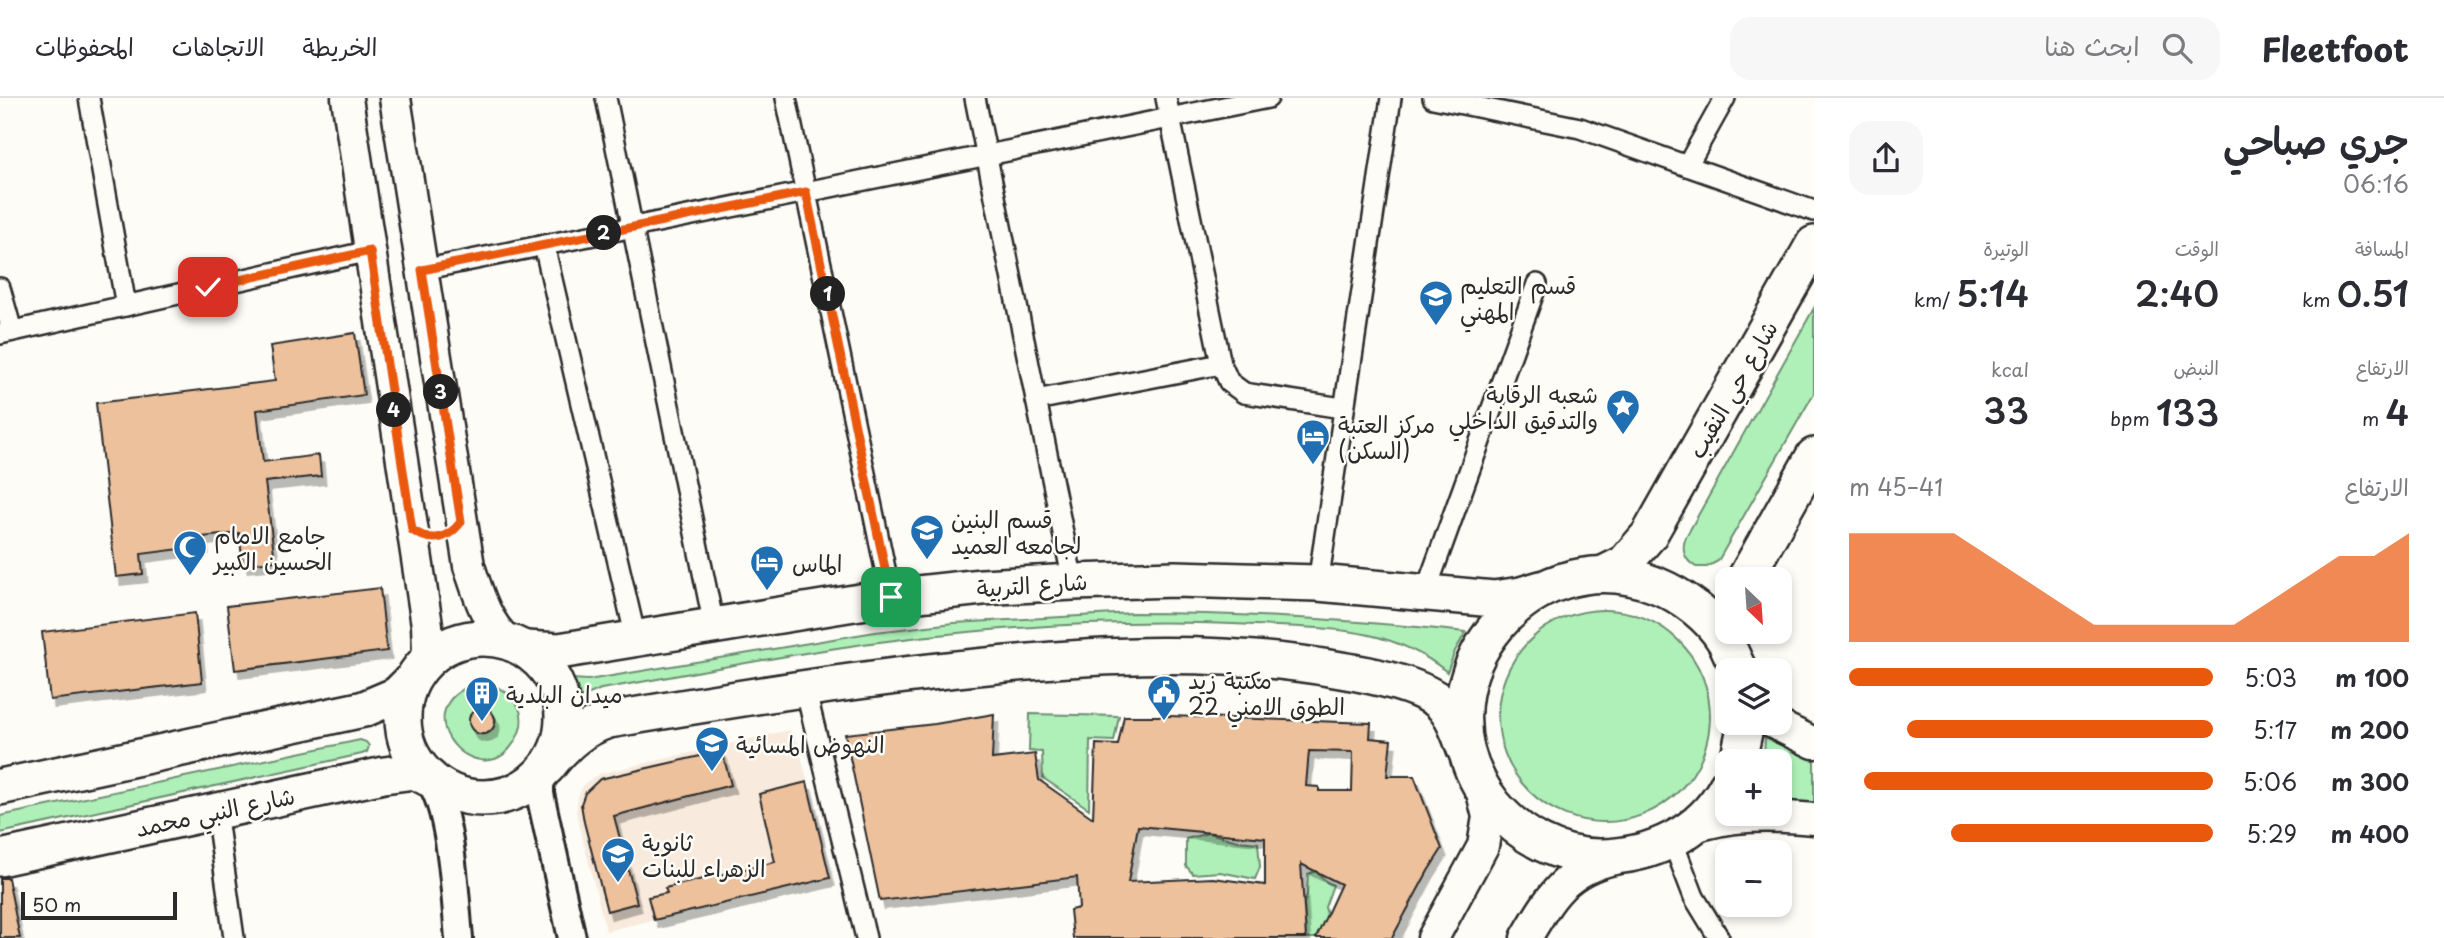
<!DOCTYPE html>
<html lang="ar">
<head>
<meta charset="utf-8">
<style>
  body { margin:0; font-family:"Playpen Sans","Playpen Sans Arabic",sans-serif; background:#f7f7f7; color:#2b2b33; direction:rtl; height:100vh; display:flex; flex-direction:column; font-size:26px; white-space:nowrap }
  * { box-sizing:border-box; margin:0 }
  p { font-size:23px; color:#7c7c81 }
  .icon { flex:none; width:38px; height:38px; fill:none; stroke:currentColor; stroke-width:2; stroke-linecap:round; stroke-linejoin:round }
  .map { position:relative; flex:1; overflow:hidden; direction:ltr }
  .panel { display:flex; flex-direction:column; background:#fff; width:630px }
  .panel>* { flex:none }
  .needle { width:46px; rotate:155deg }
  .controls { position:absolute; left:1715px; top:469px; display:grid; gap:14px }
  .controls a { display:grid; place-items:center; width:77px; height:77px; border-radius:14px; background:#fff; box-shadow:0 4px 10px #0003; font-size:35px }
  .scale { position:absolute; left:21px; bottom:18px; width:156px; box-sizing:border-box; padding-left:7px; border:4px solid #2b2b2b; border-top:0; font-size:19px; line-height:24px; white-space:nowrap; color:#2b2b2b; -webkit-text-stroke:5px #fdfcf7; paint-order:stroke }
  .pin { position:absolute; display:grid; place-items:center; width:60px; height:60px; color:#fff; margin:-30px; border-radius:14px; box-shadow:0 4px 10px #0006 }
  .km { position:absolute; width:35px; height:35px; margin:-18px; border-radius:50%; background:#222; color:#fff; font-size:19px; line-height:35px; text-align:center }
  .round { display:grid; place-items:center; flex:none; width:74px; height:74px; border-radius:21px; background:#f7f7f7 }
  .headline { display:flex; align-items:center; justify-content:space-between; height:119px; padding:0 35px }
  h1 { font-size:38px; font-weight:600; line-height:52px }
  .figures { display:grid; grid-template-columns:repeat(3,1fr); gap:10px; height:119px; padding:7px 35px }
  .figures div { display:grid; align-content:center }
  .figures b { font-size:35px; font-weight:600 }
  .figures small { font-size:19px; font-weight:400 }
  .figures p { font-size:19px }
  .chart { height:196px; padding:14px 35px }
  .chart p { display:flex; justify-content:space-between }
  .chart svg { width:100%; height:126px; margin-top:7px; fill:#ea580c; opacity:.7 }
  ul { padding:0 35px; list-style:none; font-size:23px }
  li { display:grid; grid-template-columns:112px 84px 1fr; align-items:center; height:52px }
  li i { height:18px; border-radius:9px; background:#ea580c }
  header { display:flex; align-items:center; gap:42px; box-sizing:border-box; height:98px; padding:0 35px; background:#fff; border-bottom:2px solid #e1e1e2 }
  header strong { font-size:33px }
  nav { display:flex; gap:38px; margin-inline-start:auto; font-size:24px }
  .search { width:490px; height:63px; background:#f7f7f7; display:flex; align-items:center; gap:18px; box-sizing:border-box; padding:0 24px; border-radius:21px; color:#7c7c81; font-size:26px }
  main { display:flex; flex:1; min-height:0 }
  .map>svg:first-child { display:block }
  .built { fill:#f8eadc }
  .green { fill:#aff0b8; stroke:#6d8e72; stroke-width:2; fill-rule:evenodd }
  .building { fill:#edc19c; stroke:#2b2b2b; stroke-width:2; fill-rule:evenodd; filter:url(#shadow) }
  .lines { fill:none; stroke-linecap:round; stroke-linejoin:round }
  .street-casing { stroke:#2b2b2b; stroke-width:24 }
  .secondary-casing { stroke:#2b2b2b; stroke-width:32 }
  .primary-casing { stroke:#2b2b2b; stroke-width:35 }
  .highway-casing { stroke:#2b2b2b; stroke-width:40 }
  .street { stroke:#fdfcf7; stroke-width:19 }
  .secondary { stroke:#fdfcf7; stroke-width:26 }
  .primary { stroke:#fdfcf7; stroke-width:30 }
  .highway { stroke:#fdfcf7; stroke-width:35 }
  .route-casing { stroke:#fff; stroke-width:14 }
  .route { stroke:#ea580c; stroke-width:9 }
  .labels { text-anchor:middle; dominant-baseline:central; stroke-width:5; stroke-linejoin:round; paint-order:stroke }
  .poi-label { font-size:23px; fill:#2b2b2b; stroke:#fdfcf7; text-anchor:start }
  .street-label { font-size:23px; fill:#2b2b2b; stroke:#fdfcf7 }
</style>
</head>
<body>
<header>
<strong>Fleetfoot</strong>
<div class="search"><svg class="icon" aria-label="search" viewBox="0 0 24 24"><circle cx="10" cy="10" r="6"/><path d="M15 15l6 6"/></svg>ابحث هنا</div>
<nav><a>الخريطة</a><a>الاتجاهات</a><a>المحفوظات</a></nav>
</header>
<main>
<section class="panel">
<div class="headline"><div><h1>جري صباحي</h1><p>06:16</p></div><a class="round"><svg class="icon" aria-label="share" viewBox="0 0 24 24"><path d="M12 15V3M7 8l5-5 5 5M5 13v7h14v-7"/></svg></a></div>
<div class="figures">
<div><p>المسافة</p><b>0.51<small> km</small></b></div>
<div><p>الوقت</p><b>2:40</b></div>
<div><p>الوتيرة</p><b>5:14<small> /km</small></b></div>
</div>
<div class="figures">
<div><p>الارتفاع</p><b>4<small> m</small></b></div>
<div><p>النبض</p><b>133<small> bpm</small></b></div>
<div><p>kcal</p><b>33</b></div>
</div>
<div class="chart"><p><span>الارتفاع</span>41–45 m</p>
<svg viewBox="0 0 160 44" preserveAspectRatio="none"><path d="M0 44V6L10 6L20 6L30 6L40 14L50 22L60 30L70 38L80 38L90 38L100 38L110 38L120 30L130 22L140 14L150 14L160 6V44z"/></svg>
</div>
<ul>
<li><b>100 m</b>5:03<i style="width:100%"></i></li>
<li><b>200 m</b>5:17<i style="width:84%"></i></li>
<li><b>300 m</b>5:06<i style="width:96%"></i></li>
<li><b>400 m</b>5:29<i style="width:72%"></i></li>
</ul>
</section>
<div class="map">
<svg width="1814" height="840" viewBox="0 0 1814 840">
  <defs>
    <filter id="shadow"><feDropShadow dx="4.5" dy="8" stdDeviation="0" flood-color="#0004"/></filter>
  </defs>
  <rect width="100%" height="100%" fill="#fdfcf7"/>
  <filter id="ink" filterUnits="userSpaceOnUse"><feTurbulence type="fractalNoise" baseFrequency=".0143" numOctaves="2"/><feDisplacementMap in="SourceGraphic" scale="14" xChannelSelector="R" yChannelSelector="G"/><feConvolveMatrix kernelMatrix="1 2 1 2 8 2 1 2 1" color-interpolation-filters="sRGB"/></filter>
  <g filter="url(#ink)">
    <!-- built -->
    <polygon class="built" points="789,632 798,645 830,780 606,833 576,714 578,698 585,685 599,676"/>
    <!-- green -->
    <g class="green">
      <path d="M1814,210V295L1718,463L1707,469H1696C1684,462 1681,451 1686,439Z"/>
      <circle cx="1604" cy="618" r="106"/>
      <path d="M1133,515C1245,515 1355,522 1466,534L1455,553L1447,574C1389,527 1326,531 1255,527C1130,520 1003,528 879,544C786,556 694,575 601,591L580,600L572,581L588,582L875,534L954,525Z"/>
      <path d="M478,585C506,586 532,610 517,639C484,706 395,611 478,585ZM479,610L490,612L496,621C495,632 489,638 478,636L470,628V617Z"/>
      <polygon points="1030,616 1119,618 1114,643 1090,642 1089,711 1043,680 1042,654 1029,653"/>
      <polygon points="1765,636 1814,661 1814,709 1780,706 1780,663 1764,663"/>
      <polygon points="360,642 366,644 369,648 367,654 362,656 0,735 0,718"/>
      <polygon points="1208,735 1238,743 1258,745 1260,769 1255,781 1220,774 1193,776 1186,768 1186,741"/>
      <polygon points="1316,773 1325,783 1333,787 1325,809 1327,817 1324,840 1306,840 1304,805 1307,797 1308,776"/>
    </g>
    <!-- building -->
    <g class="building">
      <polygon points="355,235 364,297 257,312 263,364 319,357 321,378 265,384 275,463 243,466 239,435 203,439 204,448 141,456 143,476 116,479 96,305 275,283 270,248"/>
      <polygon points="380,490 387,553 235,572 227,508"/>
      <polygon points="195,515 202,584 50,602 42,534"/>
      <circle cx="482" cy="623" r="13"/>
      <path d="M994,616L992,661L1035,656L1039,682L1093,720L1096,646L1118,647L1124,618H1169L1371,625L1370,640L1391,642L1387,678H1414L1442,751L1428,773L1392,840H1316L1341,786L1301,766L1306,840H1073L1070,812L1079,810L1077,779L880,803L845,636L935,626ZM1309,653L1353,654L1352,693H1319V689L1306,688ZM1138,728L1265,740V787L1213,780L1128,784Z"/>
      <polygon points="722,653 731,687 614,718 637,805 607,813 584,724 581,706 585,695 600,681"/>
      <polygon points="807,684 830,780 654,822 648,799 667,795 665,790 775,764 759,696"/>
      <polygon points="0,780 8,780 20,840 0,840"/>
    </g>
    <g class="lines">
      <!-- street casing -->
      <g class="street-casing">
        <g id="street">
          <polyline points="89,0 126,208"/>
          <polyline points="606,0 714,528"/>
          <polyline points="786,0 891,499"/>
          <polyline points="975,0 1073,484"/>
          <polyline points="1166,0 1221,266 1229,284 1244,295 1342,310"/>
          <polyline points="1433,0 1580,30 1814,113"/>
          <polyline points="1687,68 1725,0"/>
          <polyline points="544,147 636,541"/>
          <polyline points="422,172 1268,0"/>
          <polyline points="0,190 12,233"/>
          <polyline points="0,236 370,153"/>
          <polyline points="1036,302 1221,266"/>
          <polyline points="1318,485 1391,0"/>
          <polyline points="1425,495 1537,186"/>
          <polyline points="805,590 866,840"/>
          <polyline points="216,713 234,840"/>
          <polyline points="1672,742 1694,799 1719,840"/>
        </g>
      </g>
      <!-- secondary casing -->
      <g class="secondary-casing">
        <g id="secondary">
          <polyline points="547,669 540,686 540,696 572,840"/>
          <path d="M428,680C452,711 455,799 459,840"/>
        </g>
      </g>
      <!-- primary casing -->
      <g class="primary-casing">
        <g id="primary">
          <polyline points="347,0 427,527 428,552 425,564"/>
          <path d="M395,0L469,468C478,495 486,524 507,543"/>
          <polyline points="1773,625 1814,645"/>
          <path d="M1689,731C1729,716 1772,717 1814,721"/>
          <polyline points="1433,840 1483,748 1488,719 1481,690"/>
          <path d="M1526,840C1550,799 1565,772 1614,761"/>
        </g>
      </g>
      <!-- highway casing -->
      <g class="highway-casing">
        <g id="highway">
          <polyline points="1604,476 1624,466 1649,437 1814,146"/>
          <polyline points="1745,481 1814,358"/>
          <circle cx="483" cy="620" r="80"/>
          <polyline points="526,551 559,553 891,499 982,489 1073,484 1175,481 1318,485 1494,501 1521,497 1541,491"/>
          <polyline points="1738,663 1746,625"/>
          <path d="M547,669C564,647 582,630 609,622C735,601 860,580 987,568C1102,556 1220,551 1335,571C1366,576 1410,584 1436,601C1452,613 1458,633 1465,651"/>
          <path d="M1727,688C1701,736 1652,758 1600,759C1558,759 1520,738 1494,707C1404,595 1523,434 1656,487C1683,498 1710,518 1725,543C1730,552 1734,563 1739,572"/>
          <polyline points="0,689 364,611 397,597 410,584"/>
          <polyline points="0,760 384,677 415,673 428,680"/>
        </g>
      </g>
      <!-- street -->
      <use href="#street" class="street"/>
      <!-- secondary -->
      <use href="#secondary" class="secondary"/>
      <!-- primary -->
      <use href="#primary" class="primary"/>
      <!-- highway -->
      <use href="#highway" class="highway"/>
    </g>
  </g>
  <g class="lines" filter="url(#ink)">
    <!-- route casing -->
    <g class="route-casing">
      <path id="route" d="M208,189L370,153L412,432C431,445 447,442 461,424L422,172L806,94L891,499"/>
    </g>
    <!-- route -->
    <use href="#route" class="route"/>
  </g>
  <!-- icons -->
  <defs>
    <g id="university-pin" transform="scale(1.75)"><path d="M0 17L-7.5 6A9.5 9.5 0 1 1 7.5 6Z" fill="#1f6fb2" stroke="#fdfcf7"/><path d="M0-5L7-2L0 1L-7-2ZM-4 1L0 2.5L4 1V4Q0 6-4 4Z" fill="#fff"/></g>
    <g id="sight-pin" transform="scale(1.75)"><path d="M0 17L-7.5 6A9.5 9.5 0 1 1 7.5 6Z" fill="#1f6fb2" stroke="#fdfcf7"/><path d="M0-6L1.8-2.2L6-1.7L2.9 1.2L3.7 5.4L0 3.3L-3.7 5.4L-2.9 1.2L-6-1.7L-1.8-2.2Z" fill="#fff"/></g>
    <g id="hotel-pin" transform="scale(1.75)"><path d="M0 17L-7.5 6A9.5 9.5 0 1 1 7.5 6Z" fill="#1f6fb2" stroke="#fdfcf7"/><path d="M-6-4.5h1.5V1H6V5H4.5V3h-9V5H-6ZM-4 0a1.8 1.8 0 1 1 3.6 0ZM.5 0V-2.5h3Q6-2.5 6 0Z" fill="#fff"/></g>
    <g id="mosque-pin" transform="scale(1.75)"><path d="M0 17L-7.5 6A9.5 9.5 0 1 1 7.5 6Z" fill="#1f6fb2" stroke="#fdfcf7"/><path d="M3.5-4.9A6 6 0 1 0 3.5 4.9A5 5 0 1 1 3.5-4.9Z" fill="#fff"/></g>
    <g id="civic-pin" transform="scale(1.75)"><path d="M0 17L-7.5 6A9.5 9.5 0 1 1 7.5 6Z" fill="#1f6fb2" stroke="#fdfcf7"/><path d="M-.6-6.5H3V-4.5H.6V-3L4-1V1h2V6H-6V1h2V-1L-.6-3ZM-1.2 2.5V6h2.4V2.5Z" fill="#fff"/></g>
    <g id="building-pin" transform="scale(1.75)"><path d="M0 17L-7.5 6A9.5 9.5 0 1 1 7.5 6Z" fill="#1f6fb2" stroke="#fdfcf7"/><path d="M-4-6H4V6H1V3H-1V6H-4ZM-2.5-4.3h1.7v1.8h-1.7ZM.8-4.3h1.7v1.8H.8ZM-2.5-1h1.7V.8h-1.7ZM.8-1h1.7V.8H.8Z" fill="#fff"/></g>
    <g id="school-pin" transform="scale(1.75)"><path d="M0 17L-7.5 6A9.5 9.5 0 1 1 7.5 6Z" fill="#1f6fb2" stroke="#fdfcf7"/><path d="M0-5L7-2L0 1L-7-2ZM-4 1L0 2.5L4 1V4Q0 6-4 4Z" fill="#fff"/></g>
  </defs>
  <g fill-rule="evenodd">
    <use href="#university-pin" x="1436" y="199"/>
    <use href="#sight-pin" x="1623" y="308"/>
    <use href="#hotel-pin" x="1313" y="338"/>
    <use href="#university-pin" x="927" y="433"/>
    <use href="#mosque-pin" x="190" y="449"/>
    <use href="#hotel-pin" x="767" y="464"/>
    <use href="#civic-pin" x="1164" y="594"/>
    <use href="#building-pin" x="482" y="595"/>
    <use href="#school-pin" x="712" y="645"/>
    <use href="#school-pin" x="618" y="756"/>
  </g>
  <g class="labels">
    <!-- poi labels -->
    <g class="poi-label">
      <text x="1460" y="186">قسم التعليم<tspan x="1460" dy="26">المهني</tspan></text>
      <text x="1598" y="295" text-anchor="end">شعبه الرقابة<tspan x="1598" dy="26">والتدقيق الداخلي</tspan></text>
      <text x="1338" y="325">مركز العتبة<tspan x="1338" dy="26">(السكن)</tspan></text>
      <text x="951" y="420">قسم البنين<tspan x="951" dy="26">لجامعه العميد</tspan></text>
      <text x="214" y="436">جامع الامام<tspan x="214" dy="26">الحسين الكبير</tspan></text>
      <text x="792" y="464">الماس</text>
      <text x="1188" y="581">مكتبة زيد<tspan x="1188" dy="26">الطوق الامني 22</tspan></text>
      <text x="506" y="595">ميدان البلدية</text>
      <text x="736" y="645">النهوض المسائية</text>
      <text x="642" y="743">ثانوية<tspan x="642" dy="26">الزهراء للبنات</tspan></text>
    </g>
    <!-- street labels -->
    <g class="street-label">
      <text transform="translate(1732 291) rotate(-60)">شارع حي النقيب</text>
      <text transform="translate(1032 486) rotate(-4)">شارع التربية</text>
      <text transform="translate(215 713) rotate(-12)">شارع النبي محمد</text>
    </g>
  </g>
</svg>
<div class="controls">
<a><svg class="needle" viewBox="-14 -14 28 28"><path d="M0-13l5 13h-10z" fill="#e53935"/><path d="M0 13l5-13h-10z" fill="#7c7c81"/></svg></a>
<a><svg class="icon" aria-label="layers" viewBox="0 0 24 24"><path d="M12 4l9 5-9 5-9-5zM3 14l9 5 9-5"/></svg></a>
<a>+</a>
<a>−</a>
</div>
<div class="scale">50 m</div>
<div class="pin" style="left:891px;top:499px;background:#1e9e55"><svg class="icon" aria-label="arrive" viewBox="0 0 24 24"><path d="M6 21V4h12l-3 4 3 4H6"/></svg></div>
<div class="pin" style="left:208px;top:189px;background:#d93025"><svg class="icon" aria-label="check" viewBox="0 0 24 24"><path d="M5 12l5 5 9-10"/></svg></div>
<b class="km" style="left:828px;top:196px">1</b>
<b class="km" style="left:604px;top:135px">2</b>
<b class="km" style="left:441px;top:294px">3</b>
<b class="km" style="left:394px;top:312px">4</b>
</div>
</main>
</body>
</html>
